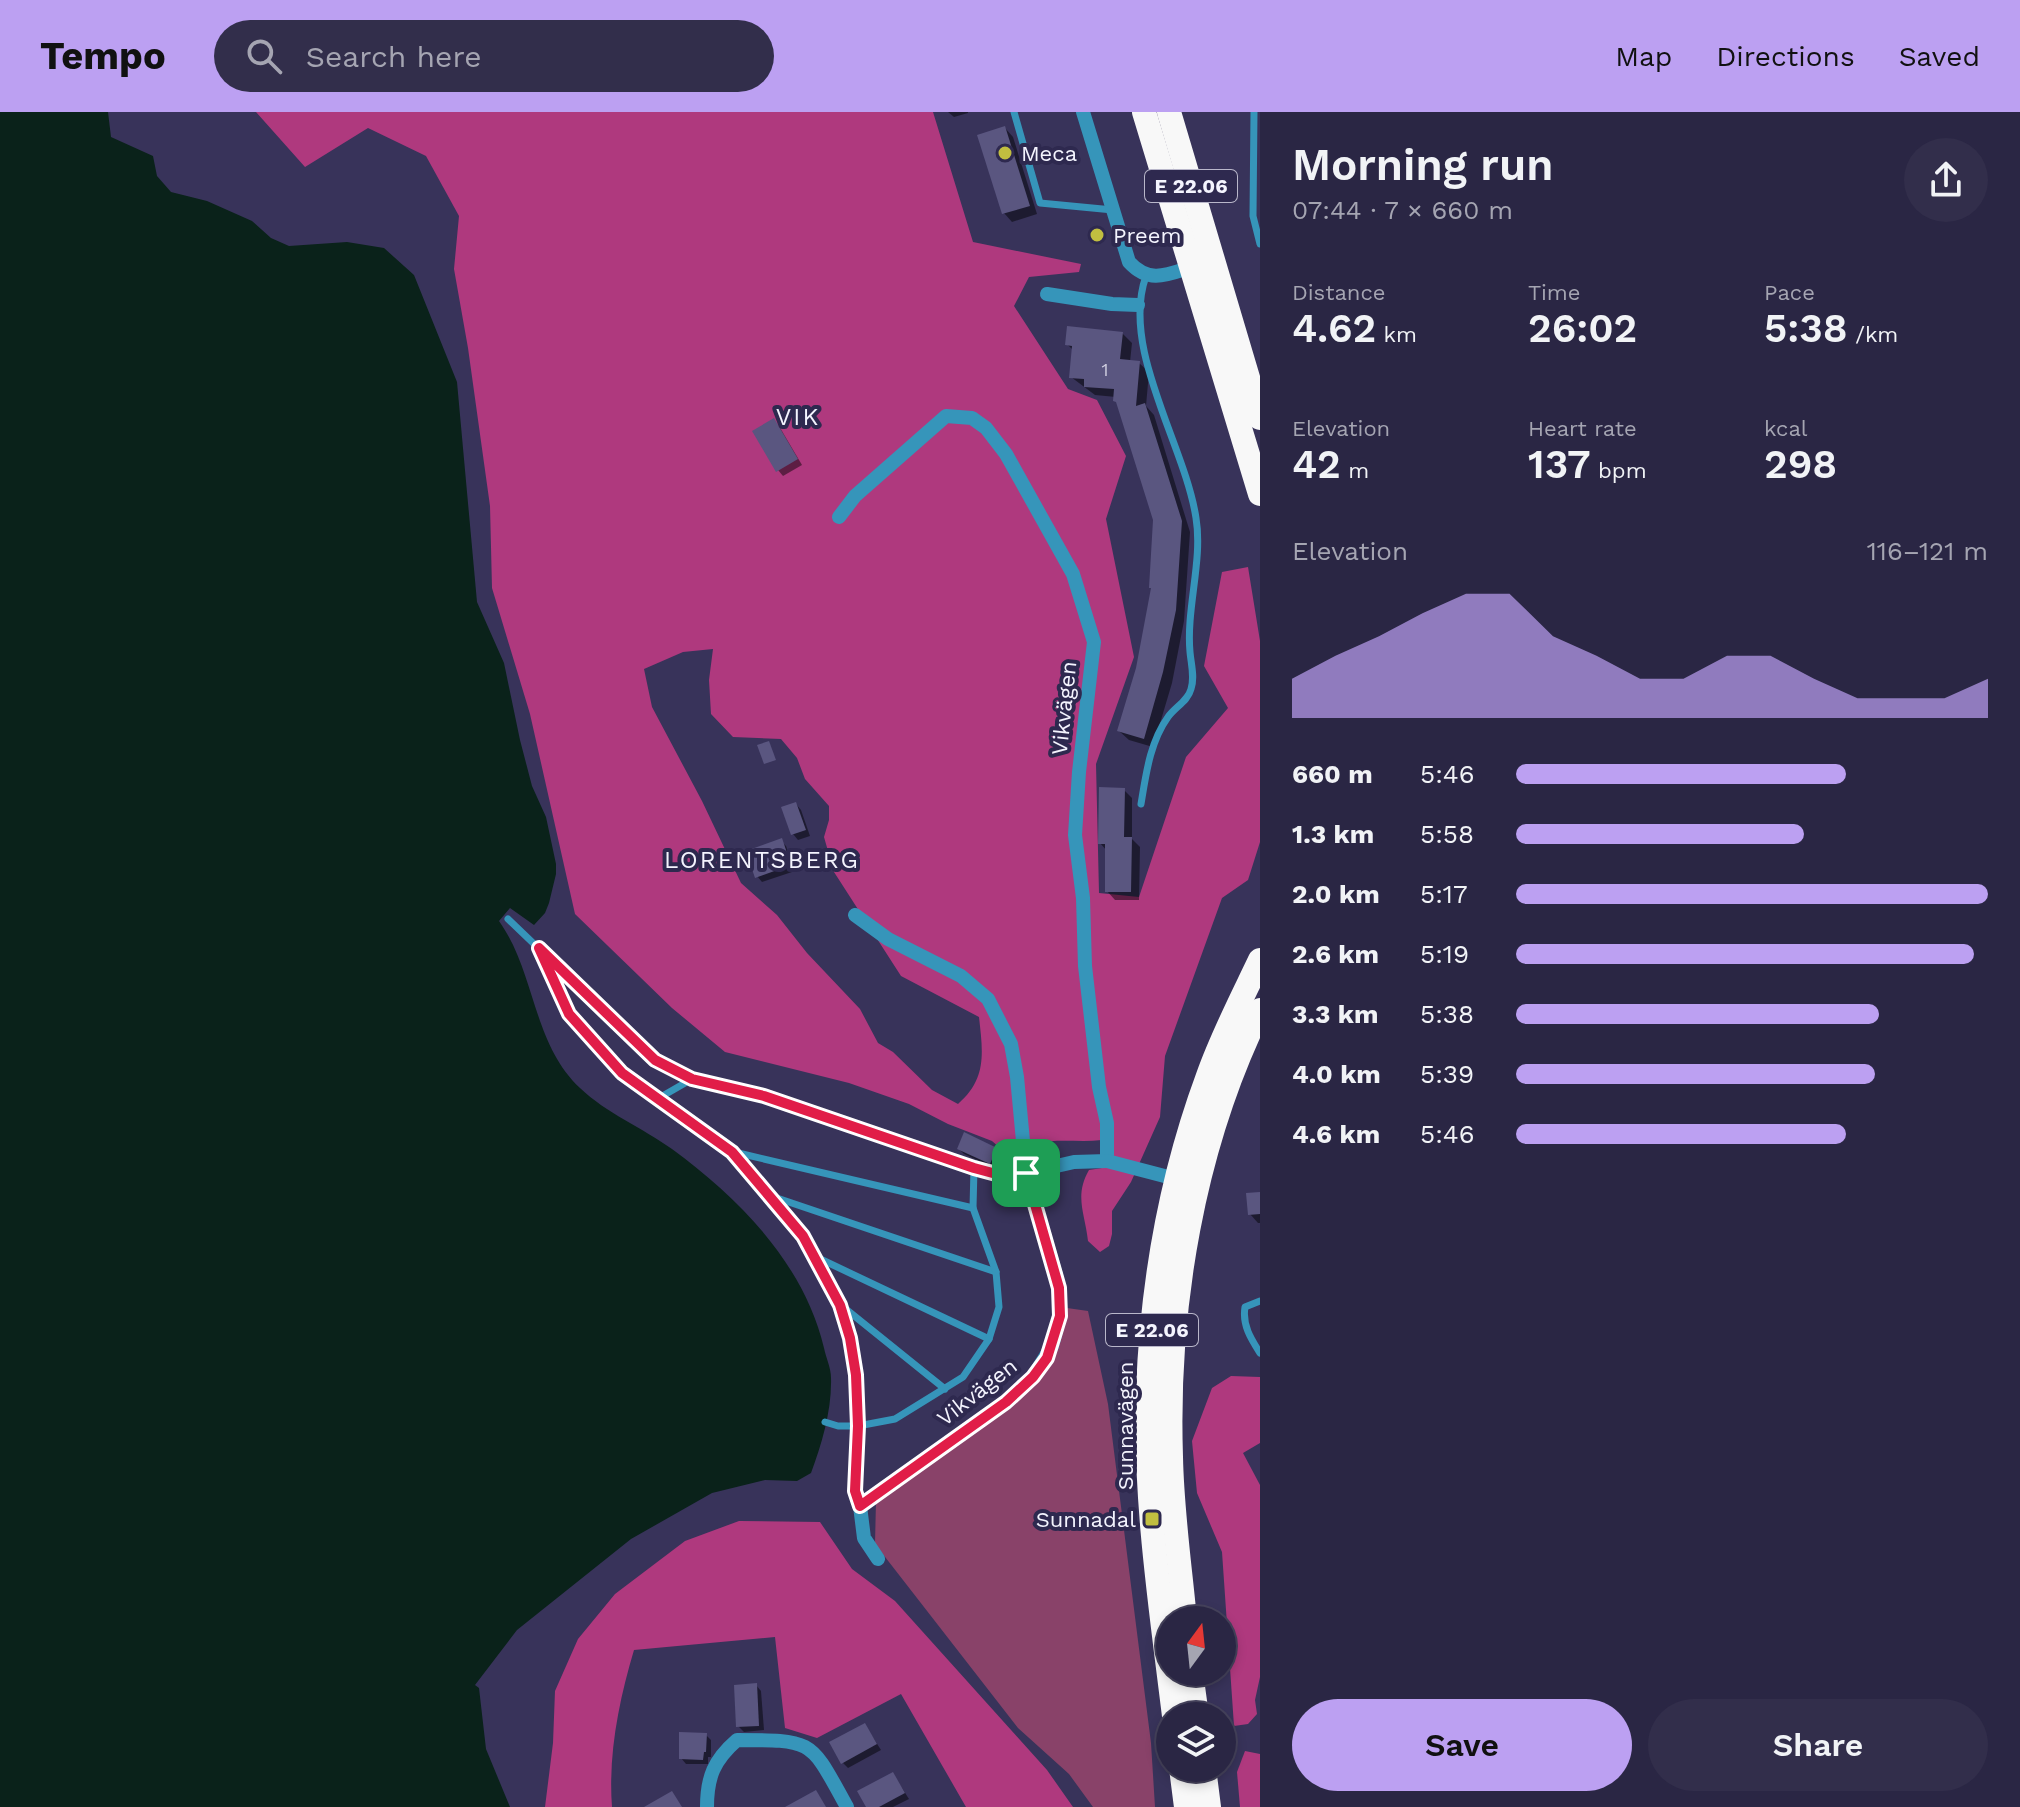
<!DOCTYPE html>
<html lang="en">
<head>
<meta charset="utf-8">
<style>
  body { margin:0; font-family:"Work Sans",sans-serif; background:#322e4b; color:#f1f3f6; height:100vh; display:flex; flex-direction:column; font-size:30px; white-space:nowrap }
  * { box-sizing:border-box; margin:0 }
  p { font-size:26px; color:#a5a5b2 }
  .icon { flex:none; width:44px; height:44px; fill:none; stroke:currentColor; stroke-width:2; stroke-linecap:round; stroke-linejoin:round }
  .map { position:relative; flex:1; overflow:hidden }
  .side { display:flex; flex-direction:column; background:#2a2644; width:760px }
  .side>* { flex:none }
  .needle { width:52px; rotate:15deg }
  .buttons { position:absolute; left:1156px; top:1494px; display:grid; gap:16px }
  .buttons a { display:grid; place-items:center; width:80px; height:80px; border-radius:50%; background:#2a2644; box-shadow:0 4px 12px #0003,0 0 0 2px #46435d; font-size:40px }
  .pin { position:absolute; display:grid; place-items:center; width:68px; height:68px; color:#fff; margin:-34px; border-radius:16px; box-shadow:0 4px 12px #0006 }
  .round { display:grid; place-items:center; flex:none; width:84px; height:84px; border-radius:42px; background:#322e4b }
  .overview { display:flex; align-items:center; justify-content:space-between; height:136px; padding:0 32px }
  h1 { font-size:44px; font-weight:600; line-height:60px }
  .stats { display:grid; grid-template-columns:repeat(3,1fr); gap:12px; height:136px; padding:8px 32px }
  .stats div { display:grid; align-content:center }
  .stats b { font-size:40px; font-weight:600 }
  .stats small { font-size:22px; font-weight:400 }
  .stats p { font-size:22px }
  .chart { height:224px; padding:16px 32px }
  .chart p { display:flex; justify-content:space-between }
  .chart svg { width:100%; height:144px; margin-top:8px; fill:#bca0f2; opacity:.7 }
  .cta { display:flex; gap:16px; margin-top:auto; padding:16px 32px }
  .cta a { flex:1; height:92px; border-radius:48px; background:#bca0f2; color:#111; font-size:32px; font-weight:600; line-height:92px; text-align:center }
  .cta a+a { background:#322e4b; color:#f1f3f6 }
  ul { padding:0 32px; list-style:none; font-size:26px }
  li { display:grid; grid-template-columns:128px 96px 1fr; align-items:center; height:60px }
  li i { height:20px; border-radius:10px; background:#bca0f2 }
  header { display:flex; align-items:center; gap:48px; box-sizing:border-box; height:112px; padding:0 40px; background:#bca0f2; color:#111 }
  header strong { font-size:38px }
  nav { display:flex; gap:44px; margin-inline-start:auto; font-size:28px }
  .search { width:560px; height:72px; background:#322e4b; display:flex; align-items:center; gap:20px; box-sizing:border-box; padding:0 28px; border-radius:44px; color:#a5a5b2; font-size:30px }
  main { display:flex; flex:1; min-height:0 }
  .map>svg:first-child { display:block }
  .green { fill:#894269 }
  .forest { fill:#af397e; fill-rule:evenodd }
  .water { fill:#0a221a }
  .shadow { fill:#0007 }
  .building { fill:#5a5680 }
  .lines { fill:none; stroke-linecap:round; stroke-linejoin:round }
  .lane { stroke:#3695ba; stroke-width:7 }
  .street { stroke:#3695ba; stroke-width:14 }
  .highway { stroke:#f8f8f8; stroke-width:24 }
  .route-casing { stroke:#fff; stroke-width:16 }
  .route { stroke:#e11d48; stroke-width:10 }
  .poi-dot { fill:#c1be40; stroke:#2e294f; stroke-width:3 }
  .labels { text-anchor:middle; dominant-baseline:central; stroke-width:8; stroke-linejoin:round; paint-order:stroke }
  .number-label { font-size:18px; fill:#ceccde }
  .shield { fill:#2e294f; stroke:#b9b7ca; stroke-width:2 }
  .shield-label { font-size:20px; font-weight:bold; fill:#f4f4fe }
  .poi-label { font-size:22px; fill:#f4f4fe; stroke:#2e294f; text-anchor:start }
  .street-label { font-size:22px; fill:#f4f4fe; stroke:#2e294f }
  .neighbourhood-label { font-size:24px; letter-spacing:2px; fill:#f4f4fe; stroke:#2e294f }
</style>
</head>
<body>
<header>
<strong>Tempo</strong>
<div class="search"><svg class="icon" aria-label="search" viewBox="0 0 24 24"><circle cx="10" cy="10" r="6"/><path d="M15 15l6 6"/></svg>Search here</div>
<nav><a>Map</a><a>Directions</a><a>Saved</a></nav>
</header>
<main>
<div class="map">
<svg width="1260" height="1695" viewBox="0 0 1260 1695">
  <rect width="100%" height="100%" fill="#38335a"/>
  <!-- green -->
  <polygon class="green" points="1067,1196 1088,1199 1108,1292 1151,1631 1155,1695 1093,1695 1069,1662 1018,1616 875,1432 876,1389 1011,1296 1051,1253"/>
  <!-- forest -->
  <g class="forest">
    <path d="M256,0H933L973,130L1081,152L1079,160L1029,165L1014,194L1068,277L1097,288L1126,344L1106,407L1134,545L1096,652L1099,781L1139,785L1186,645L1228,596L1204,554L1222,460L1248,455L1260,529V730L1248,768L1222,786L1165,944L1160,1005L1131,1070L1112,1099V1122L1109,1134L1100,1140L1088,1129C1085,1101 1074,1084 1089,1058L1102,1056V1028C1066,1032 1032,1019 1007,1052L999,1049L1000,1036L992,1029L948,1012L909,992L849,971L725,940L672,896L575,802L530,602L492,476L490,394L468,236L454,157L459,104L426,44L368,16L305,55ZM713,537L709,568L711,602L733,625L781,627L797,646L805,667L829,694V708L824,725L834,760L901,864L979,905C983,941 987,967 958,992L932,978L893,940L878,931L860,897L807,841L777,803L741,771L702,689L652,595L644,557L683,540Z"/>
    <polygon points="1231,1264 1260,1265 1260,1331 1243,1341 1260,1373 1260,1565 1255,1588 1257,1602 1248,1612 1234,1614 1222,1440 1197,1381 1192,1329 1212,1276"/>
    <path d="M739,1409L820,1410L852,1457L895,1489L1047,1658L1073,1695H966L901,1582L817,1626L785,1616L775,1525L634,1538C619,1588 608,1643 612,1695H545L553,1631L555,1579L578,1527L615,1482L685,1429Z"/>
    <polygon points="1245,1639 1260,1642 1260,1695 1240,1695 1237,1660"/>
  </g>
  <!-- water -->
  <path class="water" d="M0,0H108L111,25L153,44L157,64L171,80L207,89L252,109L271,126L289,134L347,130L384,136L414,163L457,270L477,490L504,551L520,628L532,674L546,705L556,752V762L549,791L545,801L534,813L510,796L499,809C536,861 532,931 580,976C606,1001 643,1016 672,1037C740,1087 804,1152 824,1236C826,1246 831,1256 831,1266C832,1297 822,1332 811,1361L797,1369L765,1368L712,1381L631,1427L517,1518L475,1573L479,1576L486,1637L510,1695H0Z"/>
  <!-- shadow -->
  <g class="shadow">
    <polygon points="948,0 968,0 968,1 954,5"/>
    <polygon points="1005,16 1013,25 1037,102 1012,110 1004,101"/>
    <polygon points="1122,221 1132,231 1130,250 1139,251 1149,260 1146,294 1154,303 1190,420 1184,509 1172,571 1153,635 1129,628 1119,619 1138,556 1153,477 1155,408 1116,285 1095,283 1071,265 1074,239 1067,232"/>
    <polygon points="779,314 802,353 783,364 778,358"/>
    <polygon points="1124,678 1132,686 1132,727 1140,735 1139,788 1115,788 1107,779 1107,739 1100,731"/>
    <polygon points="796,692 801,698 810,724 798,728 793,722"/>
    <polygon points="781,729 786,734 795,759 762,770 757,764"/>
    <polygon points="959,1037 996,1037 1002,1043 995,1056 964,1042"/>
    <polygon points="1260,1082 1260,1111 1258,1111 1250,1102"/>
    <polygon points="756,1573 761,1579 764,1618 744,1620 738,1614"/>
    <polygon points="865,1613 881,1638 848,1656 843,1651"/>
    <polygon points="706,1623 711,1628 711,1645 708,1645 708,1652 686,1652 681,1646"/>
    <polygon points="893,1662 909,1687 893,1695 868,1695"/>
  </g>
  <!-- building -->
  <g class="building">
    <polygon points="1005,14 1030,94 1002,102 977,23"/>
    <polygon points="1067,214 1123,220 1120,247 1140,249 1136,294 1145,291 1182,409 1176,498 1163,560 1144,627 1117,619 1136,556 1151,476 1149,476 1153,408 1116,290 1113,289 1114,277 1084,275 1084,267 1069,266 1072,234 1065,233"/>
    <polygon points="774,306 798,347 776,360 752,319"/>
    <polygon points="769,629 776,648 764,652 757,633"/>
    <polygon points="1099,675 1125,676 1124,725 1132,725 1131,780 1105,780 1105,732 1098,732"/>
    <polygon points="796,690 806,718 791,723 781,695"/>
    <polygon points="782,726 791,753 755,766 746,739"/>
    <polygon points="964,1020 997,1036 990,1052 957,1037"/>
    <polygon points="1260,1080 1260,1102 1248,1103 1246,1081"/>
    <polygon points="757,1571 759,1614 736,1615 734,1573"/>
    <polygon points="865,1611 877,1632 841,1652 829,1630"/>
    <polygon points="679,1620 707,1621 706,1640 704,1640 703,1648 679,1647"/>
    <polygon points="893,1660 905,1681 879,1695 866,1695 857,1679"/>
    <polygon points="816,1678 826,1695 785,1695"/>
    <polygon points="672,1679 682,1695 644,1695"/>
  </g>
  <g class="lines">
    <!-- lane -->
    <g class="lane">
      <polyline points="1014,0 1040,91 1113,98"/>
      <polyline points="1254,0 1253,104 1260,132"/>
      <path d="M1141,692C1146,662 1150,630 1168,605C1175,595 1188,589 1191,577C1195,565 1191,552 1190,540C1186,497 1203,448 1196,406C1185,333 1120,237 1146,164"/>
      <polyline points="508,807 655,948 692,967"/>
      <polyline points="541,842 569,902 622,961 659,986"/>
      <polyline points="734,1040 973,1096"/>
      <polyline points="771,1084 996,1160"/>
      <polyline points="814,1144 989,1227"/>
      <path d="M1260,1189L1245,1195C1242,1213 1251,1227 1260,1241"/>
      <polyline points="842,1194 945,1277"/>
      <polyline points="825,1310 838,1314 858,1314 895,1307 963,1265 989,1227 999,1195 996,1160 973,1096 974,1056"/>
      <polyline points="860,1394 855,1379 858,1314 856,1263 850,1226 840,1193 803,1124 732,1040 659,986 692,967 764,984 974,1056 1000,1063 1025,1061"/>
    </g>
    <!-- street -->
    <g class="street">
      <path d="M1083,0L1129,150C1151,174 1170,161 1198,153"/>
      <polyline points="1047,182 1112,192 1138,193"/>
      <polyline points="839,405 855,384 946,304 972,306 986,316 1006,342 1073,462 1094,530 1079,660 1075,723 1083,786 1085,854 1099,975 1107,1011 1107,1049 1074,1050 1026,1061"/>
      <polyline points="855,803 888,827 961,864 988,887 1011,932 1017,965 1026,1061 1056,1163 1060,1187 1060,1204 1052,1234 1033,1265 1006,1290 860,1394 864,1426 878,1447"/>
      <polyline points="1107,1049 1176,1067"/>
      <path d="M707,1695C707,1665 714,1648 737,1628C815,1628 810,1628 847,1695"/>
    </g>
    <!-- highway -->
    <g class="highway">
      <polyline points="1144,0 1260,382"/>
      <polyline points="1169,0 1260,306"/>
      <path d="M1185,1508C1180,1454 1172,1400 1171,1345C1166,1194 1193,1034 1260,898"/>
      <polyline points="1191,1560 1197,1604"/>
      <path d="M1174,1604C1161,1497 1144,1386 1148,1278C1152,1172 1171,1064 1208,964C1222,924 1242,886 1260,848"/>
      <polyline points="1181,1656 1186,1695"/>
      <polyline points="1204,1656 1209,1695"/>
    </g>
  </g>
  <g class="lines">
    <!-- route casing -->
    <g class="route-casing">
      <polygon id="route" points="539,836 655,948 692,967 764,984 974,1056 1000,1063 1026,1061 1059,1176 1060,1204 1047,1246 1033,1265 1006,1290 860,1394 855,1379 858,1314 856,1263 850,1226 840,1193 803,1124 732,1040 622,961 569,902"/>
    </g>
    <!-- route -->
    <use href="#route" class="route"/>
  </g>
  <!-- markers -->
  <g class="poi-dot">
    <circle cx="1005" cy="41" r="8"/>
    <circle cx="1097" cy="123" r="8"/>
    <rect x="1144" y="1399" width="16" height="16" rx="4"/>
  </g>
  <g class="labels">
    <!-- number labels -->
    <g class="number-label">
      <text x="1105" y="257">1</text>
    </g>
    <!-- shield labels -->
    <g class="shield">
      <rect x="1145" y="58" width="92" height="32" rx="6"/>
      <rect x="1106" y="1202" width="92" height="32" rx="6"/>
    </g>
    <g class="shield-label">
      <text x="1191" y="74">E 22.06</text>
      <text x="1152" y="1218">E 22.06</text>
    </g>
    <!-- poi labels -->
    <g class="poi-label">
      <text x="1021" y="41">Meca</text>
      <text x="1113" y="123">Preem</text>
      <text x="1136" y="1407" text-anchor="end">Sunnadal</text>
    </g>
    <!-- street labels -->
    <g class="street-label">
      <text transform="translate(1064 596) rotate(-84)">Vikvägen</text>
      <text transform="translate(977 1280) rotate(-38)">Vikvägen</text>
      <text transform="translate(1125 1314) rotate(-90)">Sunnavägen</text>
    </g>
    <!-- neighbourhood labels -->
    <g class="neighbourhood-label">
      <text x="798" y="305">VIK</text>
      <text x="762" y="748">LORENTSBERG</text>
    </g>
  </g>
</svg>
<div class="buttons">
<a><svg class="needle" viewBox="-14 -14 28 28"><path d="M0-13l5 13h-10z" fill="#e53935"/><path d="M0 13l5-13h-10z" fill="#a5a5b2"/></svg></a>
<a><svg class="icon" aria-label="layers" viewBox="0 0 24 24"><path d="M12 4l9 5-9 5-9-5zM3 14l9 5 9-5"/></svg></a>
</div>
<div class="pin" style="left:1026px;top:1061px;background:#1e9e55"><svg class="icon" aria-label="arrive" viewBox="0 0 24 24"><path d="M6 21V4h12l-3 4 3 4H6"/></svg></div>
</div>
<section class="side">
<div class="overview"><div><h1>Morning run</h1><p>07:44 · 7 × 660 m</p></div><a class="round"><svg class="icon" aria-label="share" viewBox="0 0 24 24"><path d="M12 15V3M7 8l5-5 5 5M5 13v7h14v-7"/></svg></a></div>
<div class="stats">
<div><p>Distance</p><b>4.62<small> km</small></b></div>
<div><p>Time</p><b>26:02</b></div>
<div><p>Pace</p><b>5:38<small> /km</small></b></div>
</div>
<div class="stats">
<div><p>Elevation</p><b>42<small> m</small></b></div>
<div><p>Heart rate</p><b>137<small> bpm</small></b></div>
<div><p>kcal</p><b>298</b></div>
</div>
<div class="chart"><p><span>Elevation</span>116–121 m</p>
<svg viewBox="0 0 160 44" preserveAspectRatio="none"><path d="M0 44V32L10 25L20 19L30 12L40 6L50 6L60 19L70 25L80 32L90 32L100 25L110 25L120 32L130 38L140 38L150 38L160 32V44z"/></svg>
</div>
<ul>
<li><b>660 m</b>5:46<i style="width:70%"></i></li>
<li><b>1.3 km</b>5:58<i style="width:61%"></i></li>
<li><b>2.0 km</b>5:17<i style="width:100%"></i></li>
<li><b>2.6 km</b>5:19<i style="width:97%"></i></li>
<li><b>3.3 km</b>5:38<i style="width:77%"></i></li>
<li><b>4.0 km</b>5:39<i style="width:76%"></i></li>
<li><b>4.6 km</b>5:46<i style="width:70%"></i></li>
</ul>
<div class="cta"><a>Save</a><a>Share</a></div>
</section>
</main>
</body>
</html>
